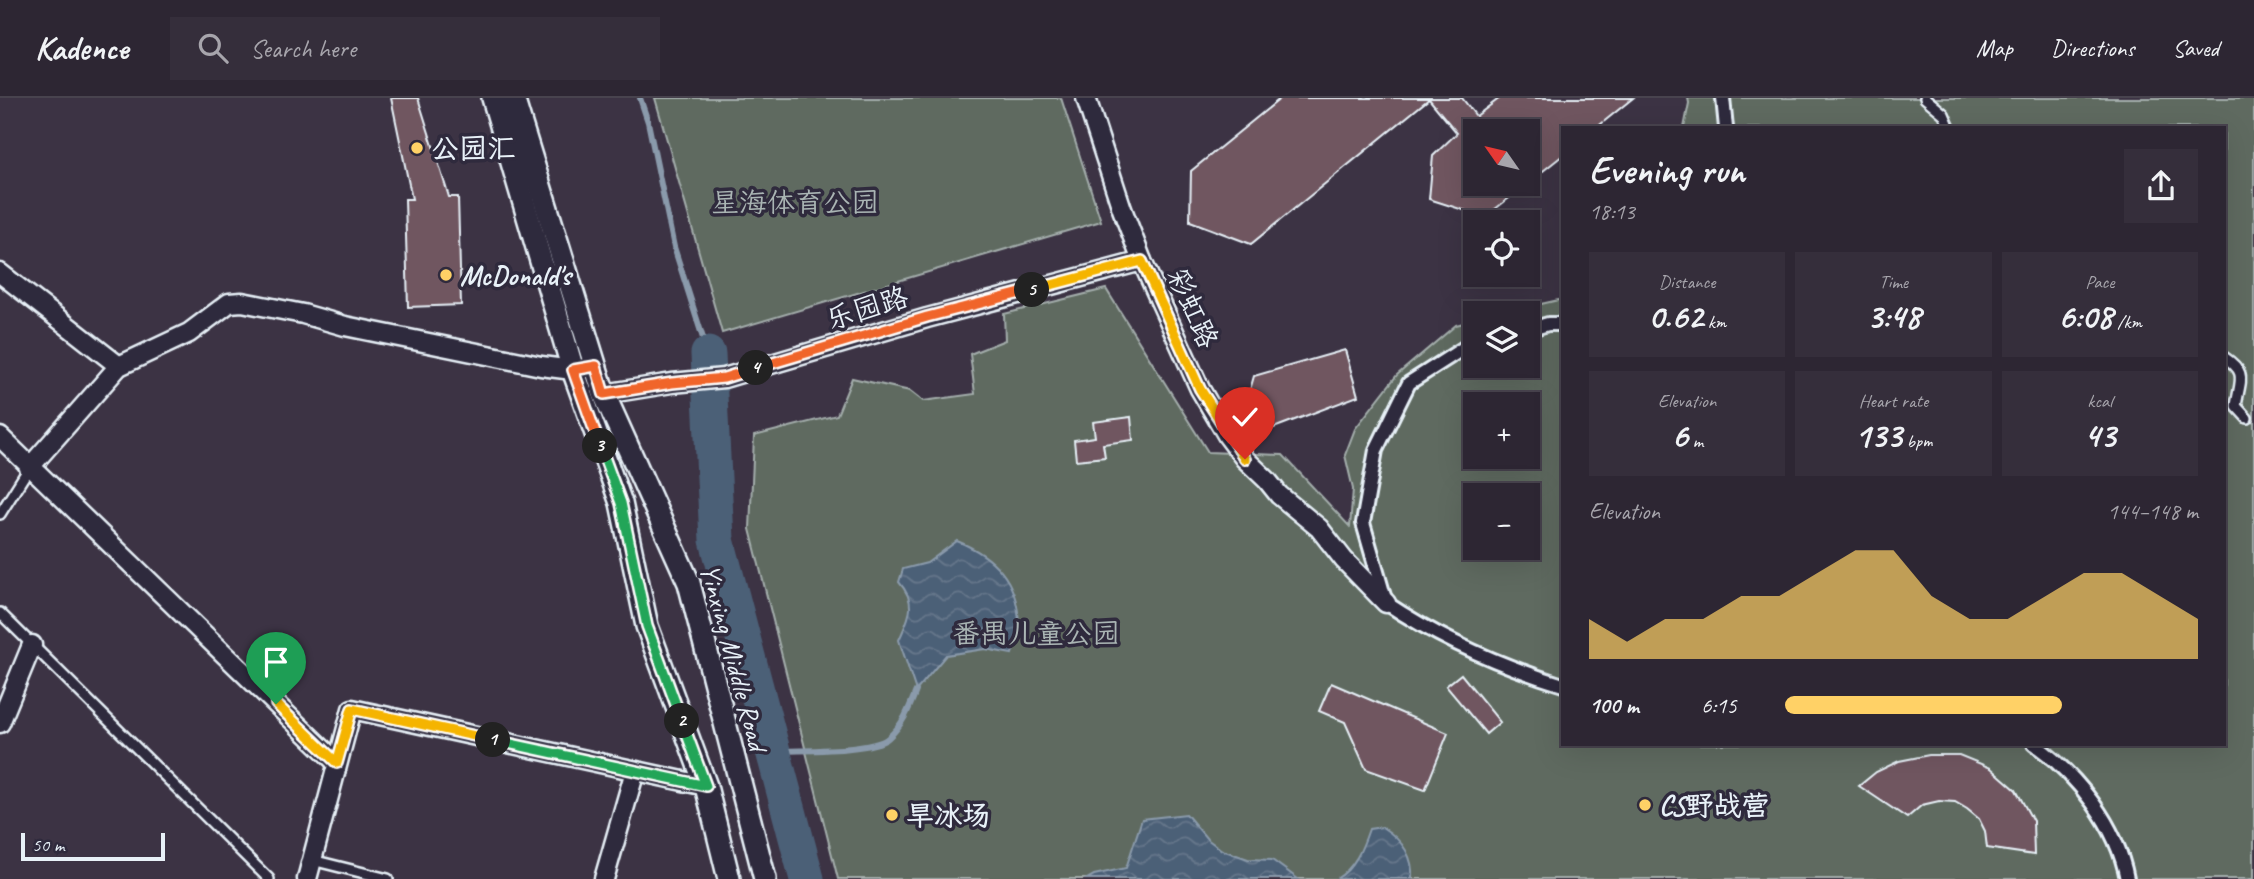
<!DOCTYPE html>
<html lang="en">
<head>
<meta charset="utf-8">
<style>
  body { margin:0; font-family:Caveat,"LXGW WenKai TC",sans-serif; background:#352e3b; color:#f1f3f6; height:100vh; display:flex; flex-direction:column; font-size:26px; white-space:nowrap }
  * { box-sizing:border-box; margin:0 }
  p { font-size:23px; color:#a7a5ac }
  .icon { flex:none; width:38px; height:38px; fill:none; stroke:currentColor; stroke-width:2; stroke-linecap:round; stroke-linejoin:round }
  .map { position:relative; flex:1; overflow:hidden }
  .side { position:absolute; left:1561px; top:28px; width:665px; height:620px; display:flex; flex-direction:column; background:#2d2633; border-radius:0px; box-shadow:0 7px 28px #0002,0 0 0 2px #48434e }
  .side>* { flex:none }
  .needle { width:46px; rotate:304deg }
  .controls { position:absolute; left:1463px; top:21px; display:grid; gap:14px }
  .controls a { display:grid; place-items:center; width:77px; height:77px; border-radius:0px; background:#2d2633; box-shadow:0 7px 28px #0002,0 0 0 2px #48434e; font-size:35px }
  .scale { position:absolute; left:21px; bottom:18px; width:144px; box-sizing:border-box; padding-left:7px; border:4px solid #e8f1f8; border-top:0; font-size:19px; line-height:24px; white-space:nowrap; color:#e8f1f8; -webkit-text-stroke:5px #2f2a3d; paint-order:stroke }
  .pin { position:absolute; display:grid; place-items:center; width:60px; height:60px; color:#fff; margin:-72px -30px; border-radius:50% 50% 50% 0; rotate:-45deg; box-shadow:0 0 7px #0007 }
  .pin .icon { rotate:45deg }
  .km { position:absolute; width:35px; height:35px; margin:-18px; border-radius:50%; background:#222; color:#fff; font-size:19px; line-height:35px; text-align:center }
  .round { display:grid; place-items:center; flex:none; width:74px; height:74px; border-radius:0px; background:#352e3b }
  .overview { display:flex; align-items:center; justify-content:space-between; height:119px; padding:0 28px }
  h1 { font-size:38px; font-weight:600; line-height:52px }
  .figures { display:grid; grid-template-columns:repeat(3,1fr); gap:10px; height:119px; padding:7px 28px }
  .figures div { display:grid; align-content:center; border-radius:0px; background:#352e3b; text-align:center }
  .figures b { font-size:35px; font-weight:600 }
  .figures small { font-size:19px; font-weight:400 }
  .figures p { font-size:19px }
  .chart { height:196px; padding:14px 28px }
  .chart p { display:flex; justify-content:space-between }
  .chart svg { width:100%; height:126px; margin-top:7px; fill:#ffd166; opacity:.7 }
  ul { padding:0 28px; list-style:none; font-size:23px }
  li { display:grid; grid-template-columns:112px 84px 1fr; align-items:center; height:52px }
  li i { height:18px; border-radius:9px; background:#ffd166 }
  header { display:flex; align-items:center; gap:42px; box-sizing:border-box; height:98px; padding:0 35px; background:#2d2633; border-bottom:2px solid #48434e }
  header strong { font-size:33px }
  nav { display:flex; gap:38px; margin-inline-start:auto; font-size:24px }
  .search { width:490px; height:63px; background:#352e3b; display:flex; align-items:center; gap:18px; box-sizing:border-box; padding:0 24px; border-radius:0px; color:#a7a5ac; font-size:26px }
  .map>svg:first-child { display:block }
  .green { fill:#5f6b61; stroke:#a4aeac; stroke-width:2; fill-rule:evenodd }
  .water { fill:url(#water-waves); stroke:#8a9aab; stroke-width:2 }
  .lines { fill:none; stroke-linecap:round; stroke-linejoin:round }
  .stream { stroke:#8a9aab; stroke-width:6 }
  .river { stroke:#4c6077; stroke-width:35 }
  .building { fill:#6f5760; stroke:#e8f1f8; stroke-width:2 }
  .service-casing { stroke:#e8f1f8; stroke-width:14 }
  .pedestrian-casing { stroke:#e8f1f8; stroke-width:18 }
  .minor-casing { stroke:#e8f1f8; stroke-width:23 }
  .tertiary-casing { stroke:#e8f1f8; stroke-width:26 }
  .service { stroke:#2f2a3d; stroke-width:9 }
  .pedestrian { stroke:#2f2a3d; stroke-width:12 }
  .minor { stroke:#2f2a3d; stroke-width:18 }
  .tertiary { stroke:#2f2a3d; stroke-width:21 }
  .split-1-casing { stroke:#fff; stroke-width:14 }
  .split-2-casing { stroke:#fff; stroke-width:14 }
  .split-3-casing { stroke:#fff; stroke-width:14 }
  .split-4-casing { stroke:#fff; stroke-width:14 }
  .split-5-casing { stroke:#fff; stroke-width:14 }
  .split-6-casing { stroke:#fff; stroke-width:14 }
  .split-1 { stroke:#f5b400; stroke-width:9 }
  .split-2 { stroke:#22a559; stroke-width:9 }
  .split-3 { stroke:#22a559; stroke-width:9 }
  .split-4 { stroke:#f0652b; stroke-width:9 }
  .split-5 { stroke:#f0652b; stroke-width:9 }
  .split-6 { stroke:#f5b400; stroke-width:9 }
  .poi-dot { fill:#ffd166; stroke:#2f2a3d; stroke-width:2.5 }
  .labels { text-anchor:middle; dominant-baseline:central; stroke-width:7; stroke-linejoin:round; paint-order:stroke }
  .poi-label { font-size:28px; font-weight:bold; fill:#e8f1f8; stroke:#2f2a3d; text-anchor:start }
  .park-label { font-size:28px; fill:#aab5b4; stroke:#2f2a3d }
  .street-label { font-size:28px; fill:#e8f1f8; stroke:#2f2a3d }
</style>
</head>
<body>
<header>
<strong>Kadence</strong>
<div class="search"><svg class="icon" aria-label="search" viewBox="0 0 24 24"><circle cx="10" cy="10" r="6"/><path d="M15 15l6 6"/></svg>Search here</div>
<nav><a>Map</a><a>Directions</a><a>Saved</a></nav>
</header>
<div class="map">
<svg width="2254" height="781" viewBox="0 0 2254 781">
  <defs>
    <pattern id="water-waves" width="16" height="10" patternUnits="userSpaceOnUse" patternTransform="scale(1.75)"><rect width="16" height="10" fill="#4c6077"/><path d="M0 5q4-4 8 0t8 0" fill="none" stroke="#66778b"/></pattern>
  </defs>
  <rect width="100%" height="100%" fill="#3c3344"/>
  <filter id="ink" filterUnits="userSpaceOnUse"><feTurbulence type="fractalNoise" baseFrequency=".0143" numOctaves="2"/><feDisplacementMap in="SourceGraphic" scale="14" xChannelSelector="R" yChannelSelector="G"/><feConvolveMatrix kernelMatrix="1 2 1 2 8 2 1 2 1" color-interpolation-filters="sRGB"/></filter>
  <g filter="url(#ink)">
    <!-- green -->
    <g class="green">
      <polygon points="655,0 1061,0 1101,123 722,235"/>
      <path d="M1688,0H2254V781H838L750,431L754,338L837,317L852,280L910,293L923,303L975,296L970,256L1005,242L1004,216L1106,191L1208,354L1283,357L1350,429L1353,391L1345,357L1355,331L1397,277L1456,227L1475,222V268H1528V215H1501L1563,201V646H2224V30H1684L1689,5ZM1475,306H1528V359H1475ZM1475,397H1528V450H1475Z"/>
    </g>
    <!-- water -->
    <g class="water">
      <path d="M957,443C994,458 1017,482 1019,524C1019,534 1015,546 1012,556L985,551L946,557L916,593L899,542C909,519 918,506 899,484L903,471L927,465Z"/>
      <polygon points="1186,716 1207,741 1222,752 1248,761 1272,762 1298,781 1087,781 1094,777 1126,770 1142,721"/>
      <path d="M1382,729C1401,741 1414,758 1412,781H1336C1355,770 1362,751 1369,731Z"/>
    </g>
    <g class="lines">
      <!-- stream -->
      <g class="stream">
        <polyline points="640,0 648,24 674,149 708,256"/>
        <path d="M773,653C797,652 872,654 888,640C903,627 909,611 916,593"/>
      </g>
      <!-- river -->
      <polyline class="river" points="708,256 717,442 807,781"/>
    </g>
    <!-- building -->
    <g class="building">
      <polygon points="391,0 418,0 449,99 458,99 461,207 408,209 405,101 412,101"/>
      <polygon points="1281,0 1462,0 1476,18 1500,0 1633,0 1596,30 1563,30 1563,57 1528,85 1528,33 1475,33 1475,86 1527,86 1485,119 1429,101 1433,58 1457,35 1429,1 1251,146 1190,123 1191,73"/>
      <polygon points="1345,252 1358,298 1271,331 1246,306 1254,278"/>
      <polygon points="1131,319 1133,342 1103,346 1105,359 1076,362 1074,342 1095,339 1093,324"/>
      <polygon points="1461,576 1500,624 1486,636 1446,588"/>
      <polygon points="1331,585 1448,635 1425,692 1366,671 1345,624 1319,613"/>
      <polygon points="1929,657 1959,657 1991,670 2016,692 2033,723 2034,757 1987,750 1985,733 1979,721 1967,711 1955,704 1939,703 1922,707 1907,720 1859,688 1876,674 1899,663"/>
    </g>
    <g class="lines">
      <!-- service casing -->
      <g class="service-casing">
        <g id="service">
          <polyline points="1925,0 1944,16 1950,30"/>
          <path d="M2224,259C2248,275 2240,281 2236,308L2247,320"/>
          <polyline points="0,416 29,370"/>
          <polyline points="0,515 269,781"/>
          <polyline points="312,762 388,781"/>
        </g>
      </g>
      <!-- pedestrian casing -->
      <g class="pedestrian-casing">
        <g id="pedestrian">
          <polyline points="1723,0 1726,30"/>
          <polyline points="1528,232 1548,226 1563,226"/>
          <path d="M1475,246L1467,248L1409,285L1376,352L1363,425L1386,505C1440,541 1501,568 1563,587"/>
          <path d="M2034,646C2077,677 2117,727 2127,781"/>
        </g>
      </g>
      <!-- minor casing -->
      <g class="minor-casing">
        <g id="minor">
          <polyline points="1086,0 1122,111 1142,163 1200,291 1227,337 1245,361 1267,382 1279,397 1319,430 1344,462 1386,505"/>
          <polyline points="0,175 119,268"/>
          <polyline points="604,296 672,285 724,280 927,220 1142,163"/>
          <polyline points="0,339 337,665"/>
          <polyline points="29,370 119,268 189,235 229,205 242,204 303,216 345,228 541,268 573,272 586,270"/>
          <polyline points="0,625 32,547"/>
          <polyline points="307,781 352,611 706,688"/>
          <polyline points="604,781 635,673"/>
        </g>
      </g>
      <!-- tertiary casing -->
      <g class="tertiary-casing">
        <g id="tertiary">
          <polyline points="493,0 573,272 621,405 647,528 706,688 729,781"/>
          <polyline points="513,0 604,296 689,485 765,781"/>
        </g>
      </g>
      <!-- service -->
      <use href="#service" class="service"/>
      <!-- pedestrian -->
      <use href="#pedestrian" class="pedestrian"/>
      <!-- minor -->
      <use href="#minor" class="minor"/>
      <!-- tertiary -->
      <use href="#tertiary" class="tertiary"/>
    </g>
  </g>
  <g class="lines" filter="url(#ink)">
    <!-- split-1 casing -->
    <g class="split-1-casing">
      <polyline id="split-1" points="276,606 337,665 352,611 493,642"/>
    </g>
    <!-- split-2 casing -->
    <g class="split-2-casing">
      <polyline id="split-2" points="493,642 706,688 682,623"/>
    </g>
    <!-- split-3 casing -->
    <g class="split-3-casing">
      <polyline id="split-3" points="600,348 621,405 647,528 682,623"/>
    </g>
    <!-- split-4 casing -->
    <g class="split-4-casing">
      <polyline id="split-4" points="600,348 573,272 596,268 604,296 672,285 724,280 756,270"/>
    </g>
    <!-- split-5 casing -->
    <g class="split-5-casing">
      <polyline id="split-5" points="756,270 927,219 1032,192"/>
    </g>
    <!-- split-6 casing -->
    <g class="split-6-casing">
      <polyline id="split-6" points="1032,192 1142,163 1200,291 1245,361"/>
    </g>
    <!-- split-1 -->
    <use href="#split-1" class="split-1"/>
    <!-- split-2 -->
    <use href="#split-2" class="split-2"/>
    <!-- split-3 -->
    <use href="#split-3" class="split-3"/>
    <!-- split-4 -->
    <use href="#split-4" class="split-4"/>
    <!-- split-5 -->
    <use href="#split-5" class="split-5"/>
    <!-- split-6 -->
    <use href="#split-6" class="split-6"/>
  </g>
  <!-- markers -->
  <g class="poi-dot">
    <circle cx="417" cy="50" r="7"/>
    <circle cx="446" cy="177" r="7"/>
    <circle cx="1645" cy="707" r="7"/>
    <circle cx="892" cy="717" r="7"/>
  </g>
  <g class="labels">
    <!-- poi labels -->
    <g class="poi-label">
      <text x="431" y="50">公园汇</text>
      <text x="460" y="177">McDonald's</text>
      <text x="1659" y="707">CS野战营</text>
      <text x="906" y="717">旱冰场</text>
    </g>
    <!-- park labels -->
    <g class="park-label">
      <text x="795" y="104">星海体育公园</text>
      <text x="1036" y="535">番禺儿童公园</text>
    </g>
    <!-- street labels -->
    <g class="street-label">
      <text transform="translate(867 210) rotate(-17)">乐园路</text>
      <text transform="translate(1193 210) rotate(66)">彩虹路</text>
      <text transform="translate(734 559) rotate(75)">Yinxing Middle Road</text>
    </g>
  </g>
</svg>
<div class="controls">
<a><svg class="needle" viewBox="-14 -14 28 28"><path d="M0-13l5 13h-10z" fill="#e53935"/><path d="M0 13l5-13h-10z" fill="#a7a5ac"/></svg></a>
<a><svg class="icon" aria-label="locate" viewBox="0 0 24 24"><circle cx="12" cy="12" r="6"/><path d="M12 2v4M12 18v4M2 12h4M18 12h4"/></svg></a>
<a><svg class="icon" aria-label="layers" viewBox="0 0 24 24"><path d="M12 4l9 5-9 5-9-5zM3 14l9 5 9-5"/></svg></a>
<a>+</a>
<a>−</a>
</div>
<div class="scale">50 m</div>
<div class="pin" style="left:276px;top:606px;background:#1e9e55"><svg class="icon" aria-label="arrive" viewBox="0 0 24 24"><path d="M6 21V4h12l-3 4 3 4H6"/></svg></div>
<div class="pin" style="left:1245px;top:361px;background:#d93025"><svg class="icon" aria-label="check" viewBox="0 0 24 24"><path d="M5 12l5 5 9-10"/></svg></div>
<b class="km" style="left:493px;top:642px">1</b>
<b class="km" style="left:682px;top:623px">2</b>
<b class="km" style="left:600px;top:348px">3</b>
<b class="km" style="left:756px;top:270px">4</b>
<b class="km" style="left:1032px;top:192px">5</b>
<section class="side">
<div class="overview"><div><h1>Evening run</h1><p>18:13</p></div><a class="round"><svg class="icon" aria-label="share" viewBox="0 0 24 24"><path d="M12 15V3M7 8l5-5 5 5M5 13v7h14v-7"/></svg></a></div>
<div class="figures">
<div><p>Distance</p><b>0.62<small> km</small></b></div>
<div><p>Time</p><b>3:48</b></div>
<div><p>Pace</p><b>6:08<small> /km</small></b></div>
</div>
<div class="figures">
<div><p>Elevation</p><b>6<small> m</small></b></div>
<div><p>Heart rate</p><b>133<small> bpm</small></b></div>
<div><p>kcal</p><b>43</b></div>
</div>
<div class="chart"><p><span>Elevation</span>144–148 m</p>
<svg viewBox="0 0 160 44" preserveAspectRatio="none"><path d="M0 44V30L10 38L20 30L30 30L40 22L50 22L60 14L70 6L80 6L90 22L100 30L110 30L120 22L130 14L140 14L150 22L160 30V44z"/></svg>
</div>
<ul>
<li><b>100 m</b>6:15<i style="width:67%"></i></li>
</ul>
</section>
</div>
</body>
</html>
